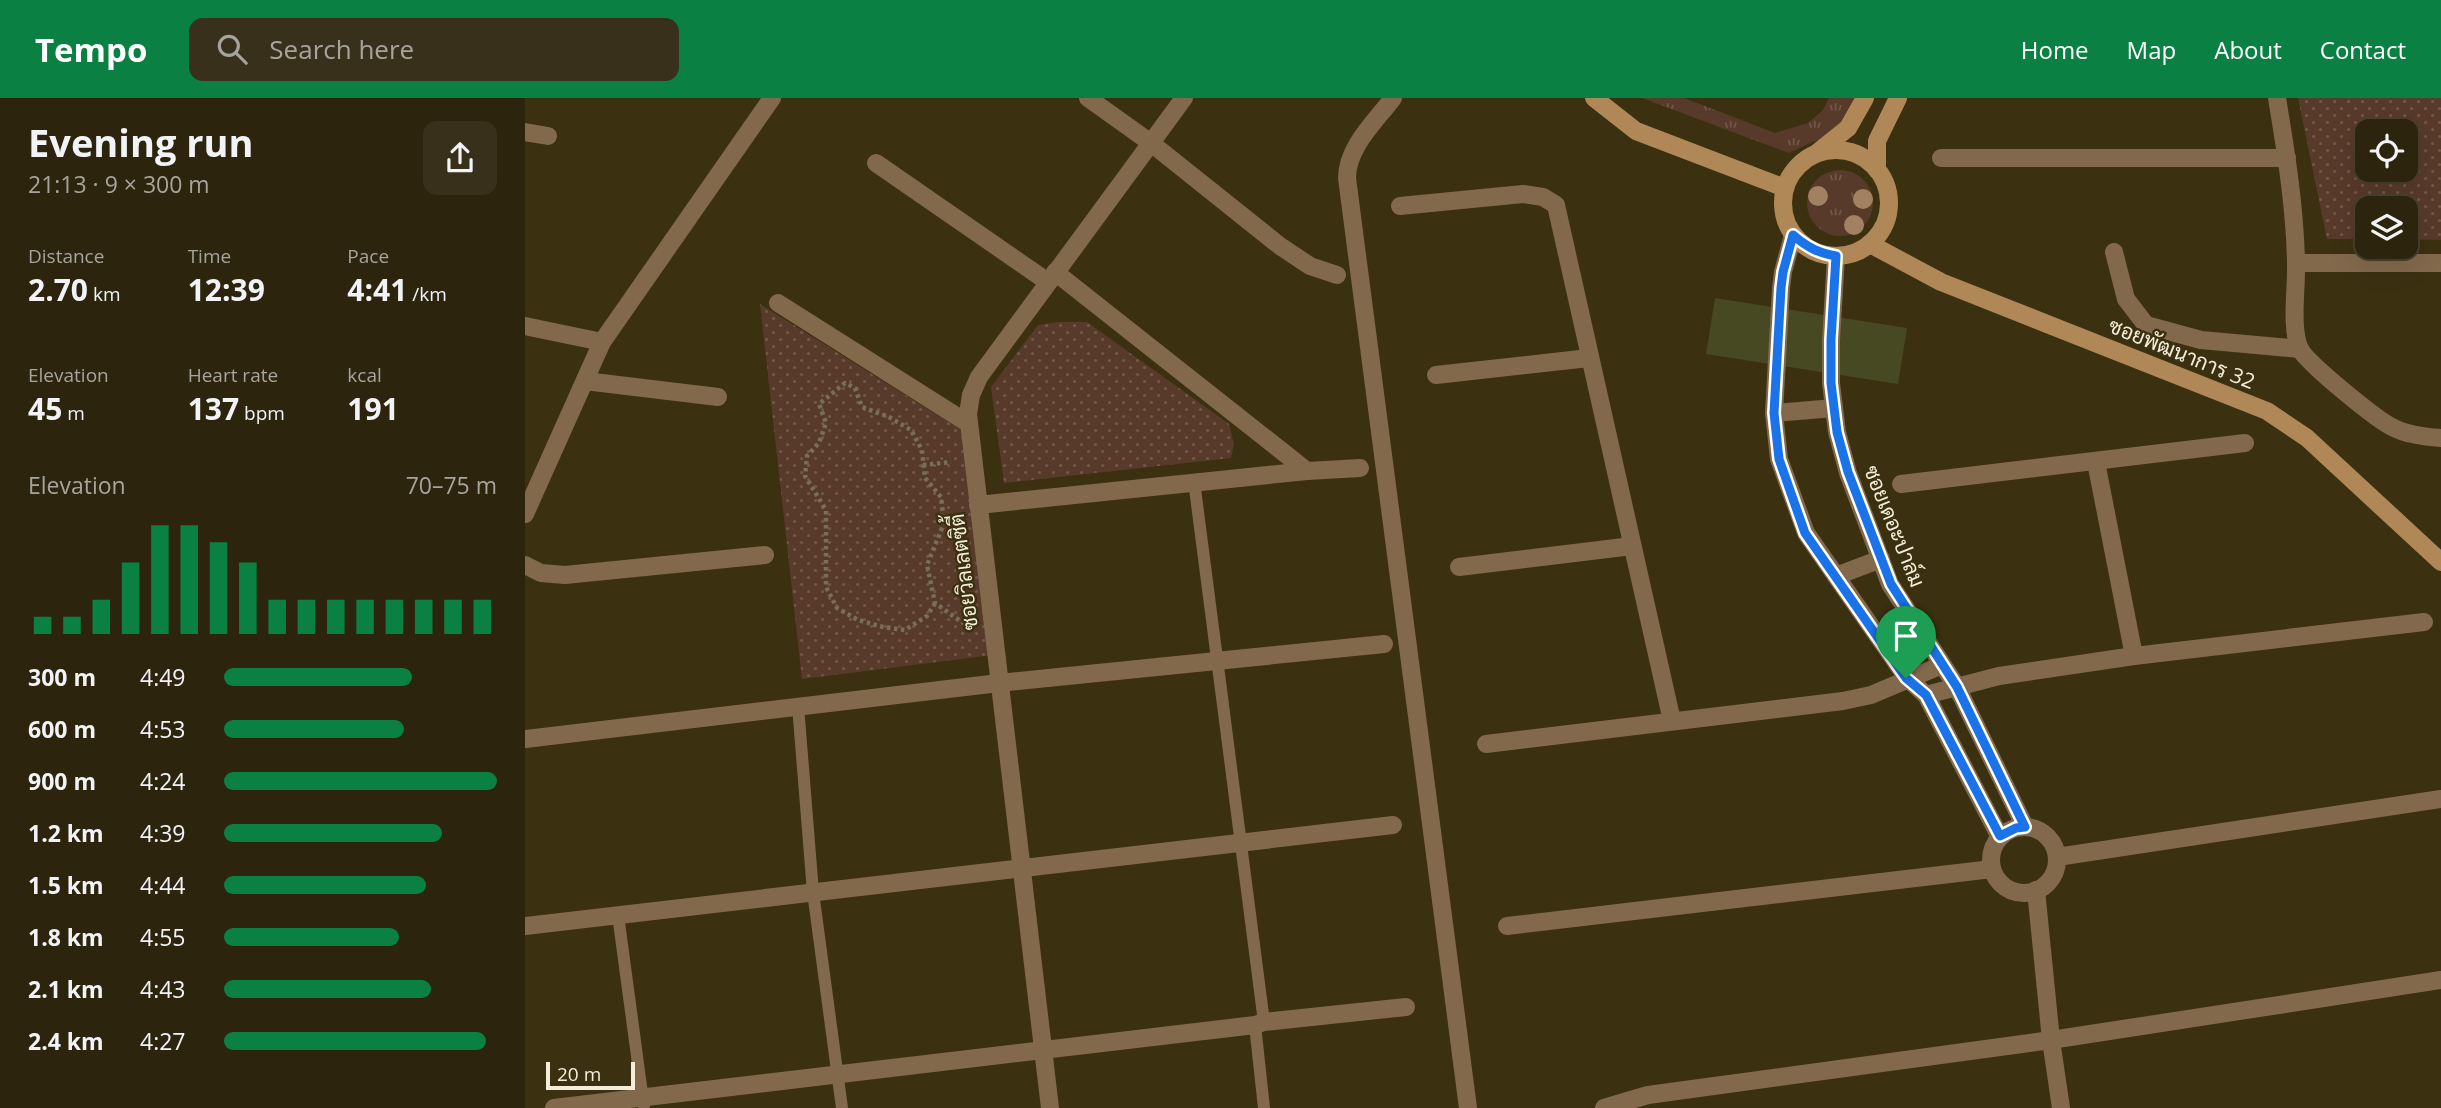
<!DOCTYPE html>
<html lang="en">
<head>
<meta charset="utf-8">
<style>
  body { margin:0; font-family:"Open Sans",Sarabun,sans-serif; background:#38301a; color:#f1f3f6; height:100vh; display:flex; flex-direction:column; font-size:26px; white-space:nowrap }
  * { box-sizing:border-box; margin:0 }
  p { font-size:23px; color:#a6a49d }
  .icon { flex:none; width:38px; height:38px; fill:none; stroke:currentColor; stroke-width:2; stroke-linecap:round; stroke-linejoin:round }
  .map { position:relative; flex:1; overflow:hidden }
  .side { display:flex; flex-direction:column; background:#2c240c; width:525px }
  .side>* { flex:none }
  .buttons { position:absolute; left:1830px; top:21px; display:grid; gap:14px }
  .buttons a { display:grid; place-items:center; width:63px; height:63px; border-radius:14px; background:#2c240c; box-shadow:0 7px 28px #0002,0 0 0 2px #48412d; font-size:35px }
  .scale { position:absolute; left:21px; bottom:18px; width:89px; box-sizing:border-box; padding-left:7px; border:4px solid #f3edda; border-top:0; font-size:19px; line-height:24px; white-space:nowrap; color:#f3edda; -webkit-text-stroke:5px #3b3010; paint-order:stroke }
  .pin { position:absolute; display:grid; place-items:center; width:60px; height:60px; color:#fff; margin:-72px -30px; border-radius:50% 50% 50% 0; rotate:-45deg; box-shadow:0 0 7px #0007 }
  .pin .icon { rotate:45deg }
  .round { display:grid; place-items:center; flex:none; width:74px; height:74px; border-radius:14px; background:#38301a }
  .head { display:flex; align-items:center; justify-content:space-between; height:119px; padding:0 28px }
  h1 { font-size:38px; font-weight:700; line-height:52px }
  .figures { display:grid; grid-template-columns:repeat(3,1fr); gap:10px; height:119px; padding:7px 28px }
  .figures div { display:grid; align-content:center }
  .figures b { font-size:30px; font-weight:700 }
  .figures small { font-size:19px; font-weight:400 }
  .figures p { font-size:19px }
  .chart { height:196px; padding:14px 28px }
  .chart p { display:flex; justify-content:space-between }
  .chart svg { width:100%; height:126px; margin-top:7px; stroke:#0b8043; stroke-width:6 }
  ul { padding:0 28px; list-style:none; font-size:23px }
  li { display:grid; grid-template-columns:112px 84px 1fr; align-items:center; height:52px }
  li i { height:18px; border-radius:9px; background:#0b8043 }
  header { display:flex; align-items:center; gap:42px; box-sizing:border-box; height:98px; padding:0 35px; background:#0b8043; color:#fff }
  header strong { font-size:33px }
  nav { display:flex; gap:38px; margin-inline-start:auto; font-size:24px }
  .search { width:490px; height:63px; background:#38301a; display:flex; align-items:center; gap:18px; box-sizing:border-box; padding:0 24px; border-radius:14px; color:#a6a49d; font-size:26px }
  main { display:flex; flex:1; min-height:0 }
  .map>svg:first-child { display:block }
  .grass { fill:url(#grass-tufts) }
  .garden { fill:url(#garden-dots); fill-rule:evenodd }
  .building { fill:#474922 }
  .lines { fill:none; stroke-linecap:round; stroke-linejoin:round }
  .path { stroke:#786f54; stroke-width:4.5; stroke-dasharray:3.5 3.5; stroke-linecap:butt }
  .lane { stroke:#83694c; stroke-width:12 }
  .street { stroke:#83694c; stroke-width:18 }
  .secondary { stroke:#b08858; stroke-width:18 }
  .tree { fill:#a28062 }
  .route-casing { stroke:#fff; stroke-width:14 }
  .route { stroke:#1a73e8; stroke-width:9 }
  .labels { text-anchor:middle; dominant-baseline:central; stroke-width:5; stroke-linejoin:round; paint-order:stroke }
  .street-label { font-size:21px; fill:#f3edda; stroke:#3b3010 }
</style>
</head>
<body>
<header>
<strong>Tempo</strong>
<div class="search"><svg class="icon" aria-label="search" viewBox="0 0 24 24"><circle cx="10" cy="10" r="6"/><path d="M15 15l6 6"/></svg>Search here</div>
<nav><a>Home</a><a>Map</a><a>About</a><a>Contact</a></nav>
</header>
<main>
<section class="side">
<div class="head"><div><h1>Evening run</h1><p>21:13 · 9 × 300 m</p></div><a class="round"><svg class="icon" aria-label="share" viewBox="0 0 24 24"><path d="M12 15V3M7 8l5-5 5 5M5 13v7h14v-7"/></svg></a></div>
<div class="figures">
<div><p>Distance</p><b>2.70<small> km</small></b></div>
<div><p>Time</p><b>12:39</b></div>
<div><p>Pace</p><b>4:41<small> /km</small></b></div>
</div>
<div class="figures">
<div><p>Elevation</p><b>45<small> m</small></b></div>
<div><p>Heart rate</p><b>137<small> bpm</small></b></div>
<div><p>kcal</p><b>191</b></div>
</div>
<div class="chart"><p><span>Elevation</span>70–75 m</p>
<svg viewBox="0 0 160 44" preserveAspectRatio="none"><path d="M5 44V38M15 44V38M25 44V32M35 44V19M45 44V6M55 44V6M65 44V12M75 44V19M85 44V32M95 44V32M105 44V32M115 44V32M125 44V32M135 44V32M145 44V32M155 44V32"/></svg>
</div>
<ul>
<li><b>300 m</b>4:49<i style="width:69%"></i></li>
<li><b>600 m</b>4:53<i style="width:66%"></i></li>
<li><b>900 m</b>4:24<i style="width:100%"></i></li>
<li><b>1.2 km</b>4:39<i style="width:80%"></i></li>
<li><b>1.5 km</b>4:44<i style="width:74%"></i></li>
<li><b>1.8 km</b>4:55<i style="width:64%"></i></li>
<li><b>2.1 km</b>4:43<i style="width:76%"></i></li>
<li><b>2.4 km</b>4:27<i style="width:96%"></i></li>
</ul>
</section>
<div class="map">
<svg width="1916" height="1010" viewBox="0 0 1916 1010">
  <defs>
    <pattern id="grass-tufts" width="24" height="20" patternUnits="userSpaceOnUse" patternTransform="scale(1.75)"><rect width="24" height="20" fill="#583a2a"/><path d="M3 7l-1-3M5 7V3M7 7l1-3M15 17l-1-3M17 17v-4M19 17l1-3" fill="none" stroke="#705748"/></pattern>
    <pattern id="garden-dots" width="8" height="8" patternUnits="userSpaceOnUse" patternTransform="scale(1.75)"><rect width="8" height="8" fill="#583a2a"/><path d="M2 2h.1M6 6h.1" fill="none" stroke="#705748" stroke-width="1.8" stroke-linecap="round"/></pattern>
  </defs>
  <rect width="100%" height="100%" fill="#3b3010"/>
  <!-- grass -->
  <g class="grass">
    <polygon points="1117,0 1159,0 1250,35 1283,25 1298,12 1304,0 1334,0 1319,36 1287,44 1264,55"/>
    <circle cx="1315" cy="105" r="33"/>
  </g>
  <!-- garden -->
  <g class="garden">
    <path d="M1773,0H1916V142L1881,141V110H1843V141H1802ZM1843,33H1881V72H1843Z"/>
    <polygon points="235,206 436,332 468,557 277,581"/>
    <polygon points="533,224 562,224 704,326 709,346 706,360 479,385 466,289 513,227"/>
  </g>
  <!-- building -->
  <polygon class="building" points="1190,200 1382,230 1373,286 1181,256"/>
  <g class="lines">
    <!-- path -->
    <g class="path">
      <polyline points="398,367 426,364"/>
      <polyline points="410,505 402,518 380,532 358,529 333,522 312,510 301,489 301,412 280,378 282,358 294,345 301,325 294,306 320,285 330,290 337,309 364,319 386,332 397,352 400,380 416,399 419,425 402,467 410,505 445,530"/>
    </g>
    <!-- lane -->
    <g class="lane">
      <polyline points="669,383 739,924"/>
      <polyline points="273,608 288,794 317,1010"/>
      <polyline points="93,817 119,1010"/>
      <polyline points="730,927 739,1010"/>
    </g>
    <!-- street -->
    <g class="street">
      <polyline points="563,0 626,45 755,148 785,168 812,177"/>
      <path d="M868,0C850,24 822,49 822,80L943,1010"/>
      <path d="M1752,0C1761,54 1770,110 1771,165C1772,188 1765,231 1775,251C1782,265 1853,323 1869,330C1883,337 1901,339 1916,340"/>
      <polyline points="0,34 23,38"/>
      <polyline points="1416,60 1762,60"/>
      <polyline points="351,65 523,184"/>
      <polyline points="875,108 998,96 1018,99 1031,107 1147,623"/>
      <polyline points="1268,137 1258,174 1256,190 1249,315 1254,361 1281,435 1382,580 1401,597 1475,739"/>
      <polyline points="1589,154 1601,201 1621,227 1676,242 1775,251"/>
      <polyline points="1311,158 1306,242 1306,285 1312,334 1323,375 1365,486 1432,589 1500,729"/>
      <polyline points="1771,165 1916,165"/>
      <polyline points="530,174 782,373"/>
      <polyline points="253,205 444,326"/>
      <polyline points="0,228 77,244"/>
      <polyline points="911,277 1064,260"/>
      <polyline points="60,283 193,299"/>
      <polyline points="1249,315 1309,310"/>
      <polyline points="1571,364 1609,558"/>
      <polyline points="1376,386 1720,345"/>
      <polyline points="453,407 782,373 835,370"/>
      <polyline points="0,416 77,244 247,0"/>
      <polyline points="0,467 16,475 40,477 240,457"/>
      <polyline points="934,469 1107,448"/>
      <polyline points="1311,478 1356,461"/>
      <polyline points="1401,597 1474,578 1609,558 1899,524"/>
      <polyline points="0,641 474,585 859,546"/>
      <polyline points="961,646 1318,603 1346,597 1417,567"/>
      <circle cx="1499" cy="762" r="33"/>
      <polyline points="1532,759 1916,701"/>
      <polyline points="1511,792 1526,942 1536,1010"/>
      <polyline points="0,828 868,727"/>
      <polyline points="982,828 1467,771"/>
      <polyline points="29,1010 730,927 739,924 881,909"/>
      <polyline points="525,1010 443,316 446,297 454,279 659,0"/>
      <polyline points="1079,1010 1123,997 1526,942 1916,882"/>
    </g>
    <!-- secondary -->
    <g class="secondary">
      <polyline points="1069,0 1111,33 1260,90"/>
      <circle cx="1311" cy="105" r="53"/>
      <polyline points="1293,54 1323,30 1340,0"/>
      <polyline points="1352,72 1352,43 1373,0"/>
      <polyline points="1345,146 1416,184 1742,313 1782,340 1916,464"/>
    </g>
  </g>
  <!-- trees -->
  <g class="tree">
    <circle cx="1293" cy="98" r="10"/>
    <circle cx="1338" cy="101" r="10"/>
    <circle cx="1329" cy="127" r="10"/>
  </g>
  <g class="lines">
    <!-- route casing -->
    <g class="route-casing">
      <path id="route" d="M1268,137C1282,149 1293,155 1311,158L1306,242V285L1312,334L1323,374L1366,486L1432,589L1500,729L1491,730L1475,738L1401,597L1381,580L1280,435L1254,361L1249,315L1256,190L1258,174Z"/>
    </g>
    <!-- route -->
    <use href="#route" class="route"/>
  </g>
  <g class="labels">
    <!-- street labels -->
    <g class="street-label">
      <text transform="translate(1657 255) rotate(22)">ซอยพัฒนาการ 32</text>
      <text transform="translate(1370 428) rotate(68)">ซอยเดอะปาล์ม</text>
      <text transform="translate(438 474) rotate(-97)">ซอยวิลเลตซิตี้</text>
    </g>
  </g>
</svg>
<div class="buttons">
<a><svg class="icon" aria-label="locate" viewBox="0 0 24 24"><circle cx="12" cy="12" r="6"/><path d="M12 2v4M12 18v4M2 12h4M18 12h4"/></svg></a>
<a><svg class="icon" aria-label="layers" viewBox="0 0 24 24"><path d="M12 4l9 5-9 5-9-5zM3 14l9 5 9-5"/></svg></a>
</div>
<div class="scale">20 m</div>
<div class="pin" style="left:1381px;top:580px;background:#1e9e55"><svg class="icon" aria-label="arrive" viewBox="0 0 24 24"><path d="M6 21V4h12l-3 4 3 4H6"/></svg></div>
</div>
</main>
</body>
</html>
